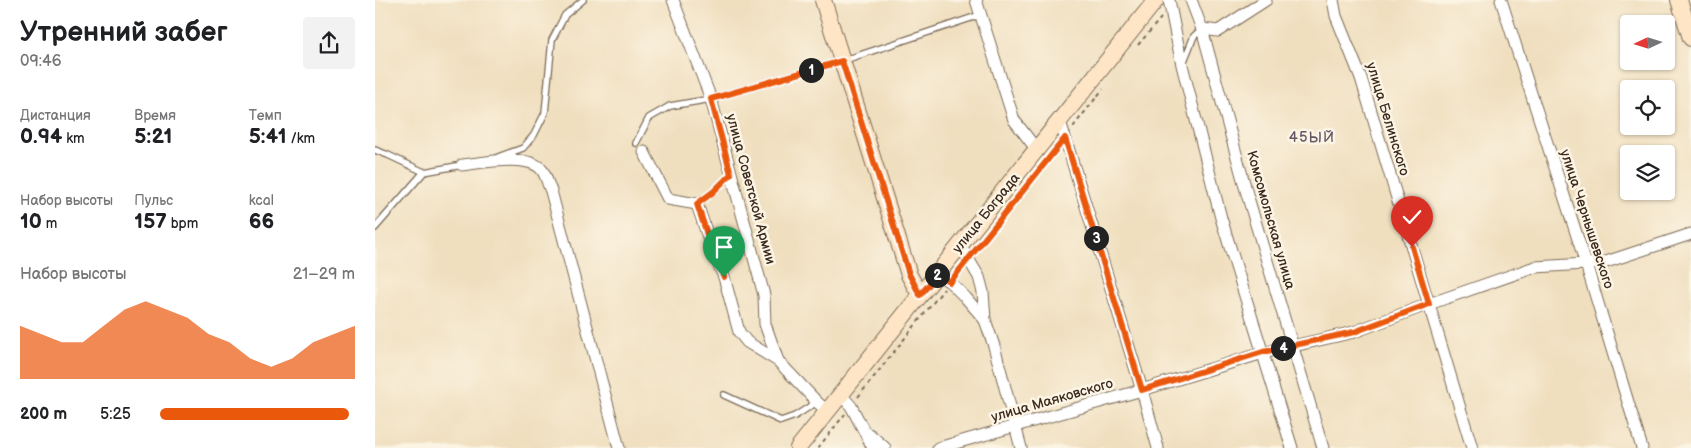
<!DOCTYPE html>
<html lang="ru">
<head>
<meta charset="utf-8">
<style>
  body { margin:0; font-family:"Balsamiq Sans",sans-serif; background:#f2f2f2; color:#202124; height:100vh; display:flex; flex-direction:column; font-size:19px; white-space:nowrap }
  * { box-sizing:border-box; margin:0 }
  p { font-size:16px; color:#757577 }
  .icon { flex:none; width:28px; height:28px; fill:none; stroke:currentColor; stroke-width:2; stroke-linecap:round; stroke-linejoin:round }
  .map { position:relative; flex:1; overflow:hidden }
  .side { display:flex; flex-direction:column; background:#fff; width:375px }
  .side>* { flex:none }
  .needle { width:32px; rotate:266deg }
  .fabs { position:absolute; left:1245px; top:15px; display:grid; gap:10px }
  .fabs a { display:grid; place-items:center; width:55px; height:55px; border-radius:5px; background:#fff; box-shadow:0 1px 4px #0004; font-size:25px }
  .pin { position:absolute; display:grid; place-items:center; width:42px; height:42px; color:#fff; margin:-51px -21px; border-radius:50% 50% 50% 0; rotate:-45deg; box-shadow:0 0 5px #0007 }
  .pin .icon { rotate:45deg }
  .km { position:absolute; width:25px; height:25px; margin:-12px; border-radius:50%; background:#222; color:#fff; font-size:14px; line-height:25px; text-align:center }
  .round { display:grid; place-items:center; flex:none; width:52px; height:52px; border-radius:5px; background:#f2f2f2 }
  .overview { display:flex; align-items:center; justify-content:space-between; height:85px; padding:0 20px }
  h1 { font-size:28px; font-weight:700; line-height:38px }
  .figures { display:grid; grid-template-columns:repeat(3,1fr); gap:8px; height:85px; padding:5px 20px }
  .figures div { display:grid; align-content:center }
  .figures b { font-size:21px; font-weight:700 }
  .figures small { font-size:14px; font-weight:400 }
  .figures p { font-size:14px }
  .chart { height:140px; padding:10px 20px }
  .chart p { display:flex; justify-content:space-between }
  .chart svg { width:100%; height:90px; margin-top:5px; fill:#ea580c; opacity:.7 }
  ul { padding:0 20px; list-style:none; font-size:16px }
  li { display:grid; grid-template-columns:80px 60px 1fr; align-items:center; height:38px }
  li i { height:12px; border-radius:6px; background:#ea580c }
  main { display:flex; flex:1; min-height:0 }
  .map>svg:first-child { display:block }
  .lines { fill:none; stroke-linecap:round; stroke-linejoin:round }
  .lane-casing { stroke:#7a6956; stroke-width:8 }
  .street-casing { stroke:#7a6956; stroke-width:13 }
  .secondary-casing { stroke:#7a6956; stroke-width:18 }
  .path { stroke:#7a6956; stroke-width:2; stroke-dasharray:4 4; stroke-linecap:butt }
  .lane { stroke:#fff; stroke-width:5.5 }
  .street { stroke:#fff; stroke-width:11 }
  .secondary { stroke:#fde5c5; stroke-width:16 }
  .route-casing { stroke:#fff; stroke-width:10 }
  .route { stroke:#ea580c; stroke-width:6 }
  .labels { text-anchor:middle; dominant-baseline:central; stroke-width:5; stroke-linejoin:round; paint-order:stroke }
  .street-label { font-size:14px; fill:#3b2a1e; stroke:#fcf5e5 }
  .neighbourhood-label { font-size:15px; letter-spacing:1px; fill:#675767; stroke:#fcf5e5 }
</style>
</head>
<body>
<main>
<section class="side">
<div class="overview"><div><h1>Утренний забег</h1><p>09:46</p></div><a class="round"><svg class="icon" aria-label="share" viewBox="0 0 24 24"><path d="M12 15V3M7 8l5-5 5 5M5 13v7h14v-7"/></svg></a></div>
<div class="figures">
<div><p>Дистанция</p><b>0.94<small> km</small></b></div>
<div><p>Время</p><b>5:21</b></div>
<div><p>Темп</p><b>5:41<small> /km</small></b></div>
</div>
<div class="figures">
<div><p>Набор высоты</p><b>10<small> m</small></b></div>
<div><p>Пульс</p><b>157<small> bpm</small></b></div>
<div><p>kcal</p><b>66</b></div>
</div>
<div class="chart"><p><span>Набор высоты</span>21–29 m</p>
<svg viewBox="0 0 160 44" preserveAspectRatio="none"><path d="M0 44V18L10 22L20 26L30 26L40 18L50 10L60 6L70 10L80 14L90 22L100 26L110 34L120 38L130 34L140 26L150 22L160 18V44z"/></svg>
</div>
<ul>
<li><b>200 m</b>5:25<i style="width:97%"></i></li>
</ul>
</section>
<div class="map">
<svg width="1316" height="448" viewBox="0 0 1316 448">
  <rect width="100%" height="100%" fill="#fcf5e5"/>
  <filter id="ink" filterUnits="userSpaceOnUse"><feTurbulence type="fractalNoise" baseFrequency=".02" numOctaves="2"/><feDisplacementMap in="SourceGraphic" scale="10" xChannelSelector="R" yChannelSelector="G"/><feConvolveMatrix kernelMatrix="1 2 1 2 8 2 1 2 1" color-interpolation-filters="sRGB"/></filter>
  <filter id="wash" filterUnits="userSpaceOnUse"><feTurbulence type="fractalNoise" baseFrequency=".0096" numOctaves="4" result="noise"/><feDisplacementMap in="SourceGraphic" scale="20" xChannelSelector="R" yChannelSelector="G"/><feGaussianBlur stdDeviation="1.12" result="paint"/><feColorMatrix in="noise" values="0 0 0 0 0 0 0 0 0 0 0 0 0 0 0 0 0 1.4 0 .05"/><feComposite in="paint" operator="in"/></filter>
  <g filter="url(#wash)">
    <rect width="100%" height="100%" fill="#f0dfbf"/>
  </g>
  <g filter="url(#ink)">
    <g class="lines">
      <!-- lane casing -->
      <g class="lane-casing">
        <g id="lane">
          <polyline points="809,61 819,36 827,29"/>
          <polyline points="261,143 274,118 295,106 336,99 467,61 605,15"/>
          <polyline points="0,150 13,155 49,172"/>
          <polyline points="123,157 148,148 159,135 170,113 177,40 190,15 208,0"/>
          <polyline points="322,204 338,192 356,174"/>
          <polyline points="0,228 49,172 87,165"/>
          <polyline points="349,395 406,421 420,416 442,402"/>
        </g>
      </g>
      <!-- street casing -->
      <g class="street-casing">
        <g id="street">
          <polyline points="298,0 336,99 389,295 390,324 403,361 442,402 452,411"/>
          <polyline points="601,0 639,120 662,150"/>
          <polyline points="794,0 807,65 846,218 917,448"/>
          <polyline points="816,0 827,29 872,194 948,448"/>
          <polyline points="958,0 961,16 986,78 1097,448"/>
          <polyline points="1126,0 1211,264 1267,448"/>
          <polyline points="827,29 843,31 891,0"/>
          <polyline points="685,121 767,390 783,448"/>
          <polyline points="269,152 293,199 322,204 336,246 349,277 364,332 372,342 403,361"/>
          <path d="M87,165C106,163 154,153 167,170C171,175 173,185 176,191L244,448"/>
          <polyline points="585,245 604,277 608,292 610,320"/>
          <polyline points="563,274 575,282 591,298 610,320 619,346 646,448"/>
          <polyline points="466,395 476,406 498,448"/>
          <polyline points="494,434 510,448"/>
          <polyline points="563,448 767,390 888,353 979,332 1054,304 1160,267 1228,263 1316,234"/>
        </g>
      </g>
      <!-- secondary casing -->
      <g class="secondary-casing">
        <g id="secondary">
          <polyline points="448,0 534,275 545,295"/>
          <polyline points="1304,0 1316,38"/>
          <polyline points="423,448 781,0"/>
        </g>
      </g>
      <!-- path -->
      <g class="path">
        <polyline points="763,45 786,18"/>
        <polyline points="698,127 728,89"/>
        <polyline points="600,250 682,149"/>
        <polyline points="483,397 569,289"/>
        <polyline points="443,448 470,414"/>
      </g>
      <!-- lane -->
      <use href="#lane" class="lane"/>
      <!-- street -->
      <use href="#street" class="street"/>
      <!-- secondary -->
      <use href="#secondary" class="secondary"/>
    </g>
  </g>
  <g class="lines" filter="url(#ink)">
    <!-- route casing -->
    <g class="route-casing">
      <polyline id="route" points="349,277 336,246 322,204 338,192 356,174 336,99 467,61 534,274 545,295 563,274 575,282 690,138 767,390 888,352 979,332 1054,304 1037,247"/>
    </g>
    <!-- route -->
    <use href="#route" class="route"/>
  </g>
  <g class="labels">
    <!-- street labels -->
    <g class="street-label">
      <text transform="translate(1013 119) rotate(73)">улица Белинского</text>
      <text transform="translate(376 189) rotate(75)">улица Советской Армии</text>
      <text transform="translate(611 213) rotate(-51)">улица Бограда</text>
      <text transform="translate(1212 219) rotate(72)">улица Чернышевского</text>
      <text transform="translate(896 220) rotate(74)">Комсомольская улица</text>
      <text transform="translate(677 400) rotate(-16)">улица Маяковского</text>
    </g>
    <!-- neighbourhood labels -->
    <g class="neighbourhood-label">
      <text x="937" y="137">45ЫЙ</text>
    </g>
  </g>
</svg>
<div class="fabs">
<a><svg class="needle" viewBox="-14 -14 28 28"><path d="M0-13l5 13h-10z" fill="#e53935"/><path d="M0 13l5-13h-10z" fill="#757577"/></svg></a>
<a><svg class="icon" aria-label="locate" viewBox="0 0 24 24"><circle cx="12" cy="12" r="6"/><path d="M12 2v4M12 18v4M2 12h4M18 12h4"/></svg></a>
<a><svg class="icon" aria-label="layers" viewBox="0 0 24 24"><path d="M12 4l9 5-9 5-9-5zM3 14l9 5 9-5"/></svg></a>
</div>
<div class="pin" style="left:349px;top:277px;background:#1e9e55"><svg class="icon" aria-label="arrive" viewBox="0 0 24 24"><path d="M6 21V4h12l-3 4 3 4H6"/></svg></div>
<div class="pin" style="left:1037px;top:247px;background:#d93025"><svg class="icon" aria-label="check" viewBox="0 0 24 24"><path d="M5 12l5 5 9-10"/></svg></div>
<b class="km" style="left:436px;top:70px">1</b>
<b class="km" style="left:562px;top:275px">2</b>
<b class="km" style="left:721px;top:238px">3</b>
<b class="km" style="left:908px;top:348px">4</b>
</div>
</main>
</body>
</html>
